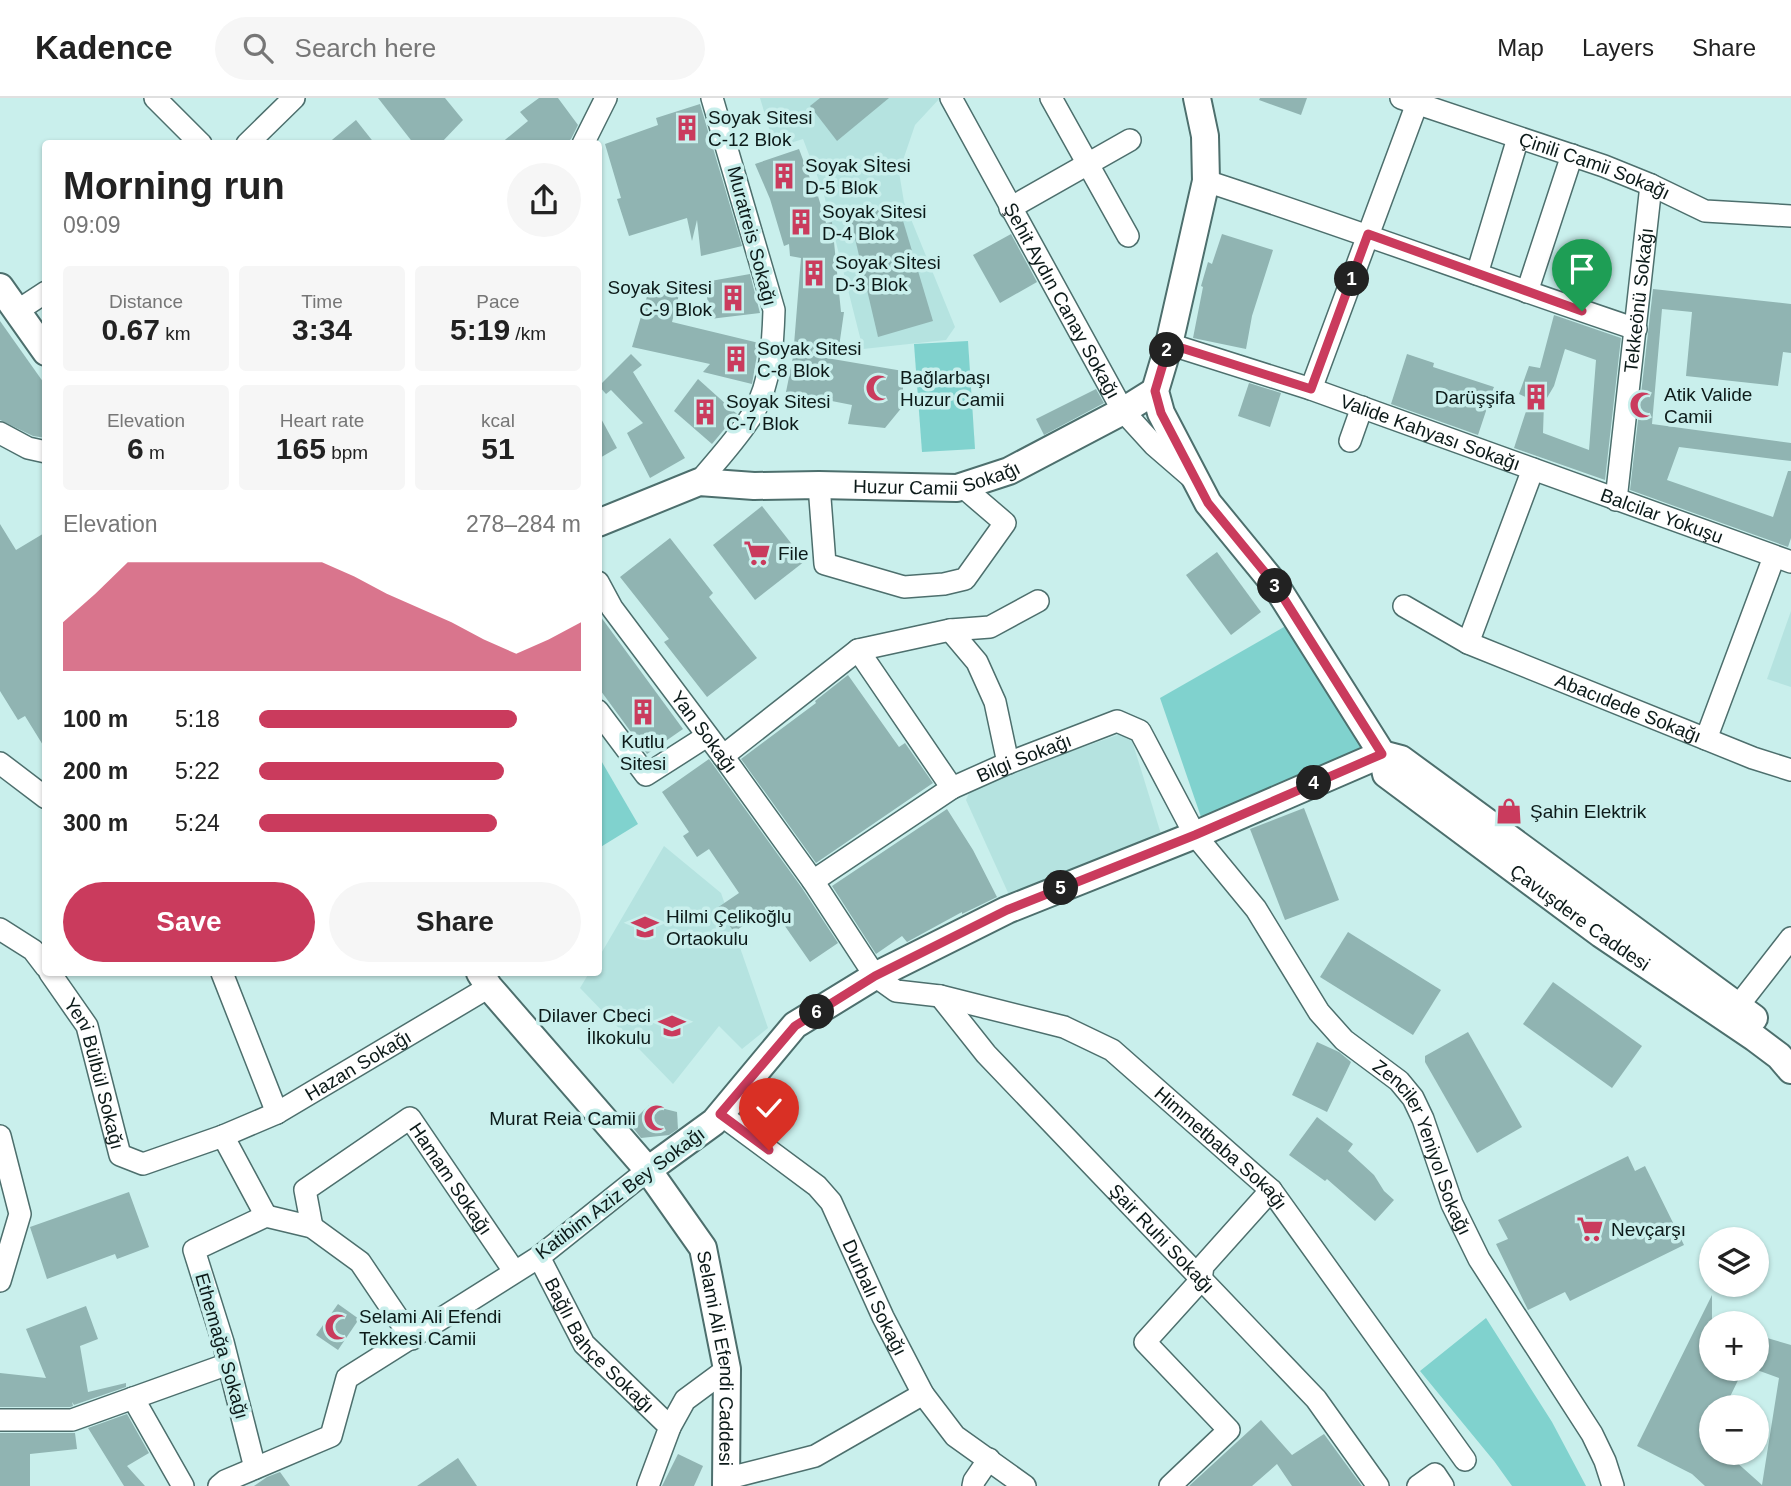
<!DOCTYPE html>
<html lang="en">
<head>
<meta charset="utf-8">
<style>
  body { margin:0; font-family:Helvetica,sans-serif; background:#f6f6f6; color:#222; height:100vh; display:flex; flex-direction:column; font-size:26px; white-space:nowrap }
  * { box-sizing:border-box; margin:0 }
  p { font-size:23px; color:#767676 }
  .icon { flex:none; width:38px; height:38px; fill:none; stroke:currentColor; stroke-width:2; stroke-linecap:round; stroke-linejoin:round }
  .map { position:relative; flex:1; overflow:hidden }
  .side { position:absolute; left:42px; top:42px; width:560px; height:836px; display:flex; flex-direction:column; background:#fff; border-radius:7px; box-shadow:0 2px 5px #0004 }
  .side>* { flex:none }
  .controls { position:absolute; left:1699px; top:1129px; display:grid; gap:14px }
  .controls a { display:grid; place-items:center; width:70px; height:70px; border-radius:50%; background:#fff; box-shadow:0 2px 5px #0004; font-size:35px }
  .pin { position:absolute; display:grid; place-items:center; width:60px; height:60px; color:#fff; margin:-72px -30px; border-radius:50% 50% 50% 0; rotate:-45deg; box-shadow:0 0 7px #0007 }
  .pin .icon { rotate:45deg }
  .km { position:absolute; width:35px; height:35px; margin:-18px; border-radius:50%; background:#222; color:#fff; font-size:19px; line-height:35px; text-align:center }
  .round { display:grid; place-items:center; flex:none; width:74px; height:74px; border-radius:37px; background:#f6f6f6 }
  .overview { display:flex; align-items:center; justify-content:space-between; height:119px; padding:0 21px }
  h1 { font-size:38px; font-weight:600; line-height:52px }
  .figures { display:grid; grid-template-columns:repeat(3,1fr); gap:10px; height:119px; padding:7px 21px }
  .figures div { display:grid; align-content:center; border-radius:7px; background:#f6f6f6; text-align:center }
  .figures b { font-size:30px; font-weight:600 }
  .figures small { font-size:19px; font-weight:400 }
  .figures p { font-size:19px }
  .chart { height:196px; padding:14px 21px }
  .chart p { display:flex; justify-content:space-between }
  .chart svg { width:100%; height:126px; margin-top:7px; fill:#ca3b5d; opacity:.7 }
  .action { display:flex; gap:14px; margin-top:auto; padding:14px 21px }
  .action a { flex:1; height:80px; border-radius:42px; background:#ca3b5d; color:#fff; font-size:28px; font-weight:600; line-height:80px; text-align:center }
  .action a+a { background:#f6f6f6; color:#222 }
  ul { padding:0 21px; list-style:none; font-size:23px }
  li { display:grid; grid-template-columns:112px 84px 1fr; align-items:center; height:52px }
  li i { height:18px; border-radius:9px; background:#ca3b5d }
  header { display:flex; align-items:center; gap:42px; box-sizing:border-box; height:98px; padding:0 35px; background:#fff; border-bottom:2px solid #e0e0e0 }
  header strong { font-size:33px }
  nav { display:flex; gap:38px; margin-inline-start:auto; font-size:24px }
  .search { width:490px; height:63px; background:#f6f6f6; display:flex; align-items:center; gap:18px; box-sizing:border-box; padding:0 24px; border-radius:38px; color:#767676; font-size:26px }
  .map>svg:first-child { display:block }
  .built { fill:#b5e3e0 }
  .green { fill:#80d2ce }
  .building { fill:#90b4b2; fill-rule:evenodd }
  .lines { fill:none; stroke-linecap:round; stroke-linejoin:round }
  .minor-casing { stroke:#4d6f6d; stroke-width:24 }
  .tertiary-casing { stroke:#4d6f6d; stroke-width:30 }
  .minor { stroke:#fff; stroke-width:21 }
  .tertiary { stroke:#fff; stroke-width:26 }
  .route-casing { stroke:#fff; stroke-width:14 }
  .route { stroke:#ca3b5d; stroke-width:9 }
  .labels { text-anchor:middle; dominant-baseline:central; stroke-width:7; stroke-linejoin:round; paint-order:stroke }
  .poi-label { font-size:19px; fill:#0c1a19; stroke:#c9efec; text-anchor:start }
  .street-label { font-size:19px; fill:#0c1a19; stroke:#c9efec }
</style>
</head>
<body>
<header>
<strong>Kadence</strong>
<div class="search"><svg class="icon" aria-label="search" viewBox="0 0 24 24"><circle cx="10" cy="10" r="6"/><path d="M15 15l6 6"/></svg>Search here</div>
<nav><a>Map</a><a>Layers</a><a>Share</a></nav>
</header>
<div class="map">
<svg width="1791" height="1388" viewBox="0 0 1791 1388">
  <rect width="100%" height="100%" fill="#c9efec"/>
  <!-- built -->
  <g class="built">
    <polygon points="760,0 940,0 915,27 899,74 904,104 955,229 946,242 863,251 823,93 803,41 775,50"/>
    <polygon points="1791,513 1791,589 1767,581"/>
    <polygon points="1129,633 1161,736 1010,799 966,702 969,695 1032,667"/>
    <polygon points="664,748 721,795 768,930 742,951 719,928 673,986 580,890 589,875 598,875 599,859"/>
  </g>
  <!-- green -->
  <g class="green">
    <polygon points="968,243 975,351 922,354 914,246"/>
    <polygon points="1291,525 1366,656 1201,719 1160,600"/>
    <polygon points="599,659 638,726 599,750 598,750"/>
    <polygon points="1486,1220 1552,1324 1586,1388 1512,1388 1494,1363 1420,1273"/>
  </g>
  <!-- building -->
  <g class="building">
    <polygon points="378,0 445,0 463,22 440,46 414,46"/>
    <polygon points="539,0 558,0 578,27 571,41 565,46 500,46 528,23 520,14"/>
    <polygon points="820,0 889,0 837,43 810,8"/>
    <polygon points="1260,0 1307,0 1301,17 1259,2"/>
    <polygon points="700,6 742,148 701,158 697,122 692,143 687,120 629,138 617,101 621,100 605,46 658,27 656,20"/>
    <polygon points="356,22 375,46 327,46"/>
    <polygon points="799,51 817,99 818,98 826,125 832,124 841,214 844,214 839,249 809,257 903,273 903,308 885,330 848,326 852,307 786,294 793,259 801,160 790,158 789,146 784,148 770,101 755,66"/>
    <polygon points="898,106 933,223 878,239 850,119"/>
    <polygon points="1011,136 1037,184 1000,205 973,157"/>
    <polygon points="1222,136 1273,152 1252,218 1246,251 1193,240 1203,189 1201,188 1208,164 1212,166"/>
    <polygon points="750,176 760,215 710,221 705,184"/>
    <polygon points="681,189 672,224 759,245 752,286 703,274 710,266 632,249 648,195"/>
    <polygon points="1653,191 1791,206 1791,255 1783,254 1778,288 1686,278 1692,214 1662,211 1652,326 1791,345 1791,363 1679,349 1667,382 1773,419 1788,373 1791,373 1791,440 1788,449 1630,392"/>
    <path d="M1554,217L1621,240L1605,382L1514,350L1530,301L1519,296L1529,268L1540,270ZM1565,251L1596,262L1589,352L1543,335L1544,305L1554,288Z"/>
    <polygon points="0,223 46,288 46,340 33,338 0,322"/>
    <polygon points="631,256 642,267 633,274 685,360 650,380 627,335 643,325 611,292 606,296 599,288"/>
    <polygon points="1407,256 1434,265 1433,269 1494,289 1478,337 1391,306"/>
    <polygon points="698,281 737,316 712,346 674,313"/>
    <polygon points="1249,285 1281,295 1270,329 1238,318"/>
    <polygon points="1096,291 1104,305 1044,337 1036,321"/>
    <polygon points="598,315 617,350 598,361"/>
    <polygon points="762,408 805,463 755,502 713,447"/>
    <polygon points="0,426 16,452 46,434 46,652 25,618 18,622 0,593"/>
    <polygon points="670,440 713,495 709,499 757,560 707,599 664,544 669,541 620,479"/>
    <polygon points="1217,454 1261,514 1231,537 1186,477"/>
    <polygon points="598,515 683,631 647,656 598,589"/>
    <polygon points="848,577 899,649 905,645 933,685 816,765 741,661 816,605 815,603"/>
    <polygon points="709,661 802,790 838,845 810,864 771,808 734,834 717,810 739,795 709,751 697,759 683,738 689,734 662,694"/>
    <polygon points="1304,710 1339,802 1285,822 1250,731"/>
    <polygon points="947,711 973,752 997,799 962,816 962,814 907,844 902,838 876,856 832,788"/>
    <polygon points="1348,834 1441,892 1413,937 1320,879"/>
    <polygon points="1553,884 1642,948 1612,990 1523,926"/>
    <polygon points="1468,934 1522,1029 1477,1055 1425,964 1425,958"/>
    <polygon points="1317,944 1339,954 1351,964 1327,1014 1292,997"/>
    <polygon points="649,1007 677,1014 678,1031 669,1037 641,1040 630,1026"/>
    <polygon points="1317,1019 1353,1046 1348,1053 1374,1077 1384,1093 1394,1102 1375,1123 1327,1081 1325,1083 1289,1057"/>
    <polygon points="1628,1058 1635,1073 1645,1068 1684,1147 1570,1203 1565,1194 1528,1212 1496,1146 1508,1141 1498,1122"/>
    <polygon points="129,1094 149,1149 117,1161 115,1156 47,1181 30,1129"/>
    <polygon points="1712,1197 1712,1270 1744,1270 1725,1309 1712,1309 1712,1354 1725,1354 1762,1387 1779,1280 1757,1272 1757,1237 1791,1247 1791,1388 1705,1388 1692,1376 1637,1348"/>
    <polygon points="338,1206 359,1221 338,1252 316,1237"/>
    <polygon points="86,1208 98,1241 80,1248 88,1294 126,1285 126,1289 74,1307 72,1304 73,1308 70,1309 0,1309 0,1275 46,1280 26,1231"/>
    <polygon points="127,1316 149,1355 127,1368 145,1388 124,1388 88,1330"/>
    <polygon points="1261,1322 1292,1357 1324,1336 1362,1388 1292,1388 1277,1366 1252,1388 1189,1388"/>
    <polygon points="0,1335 75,1335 77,1351 30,1356 30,1388 0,1388"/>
    <polygon points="678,1356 703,1368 694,1388 662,1388"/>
    <polygon points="458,1360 477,1388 417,1388"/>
    <polygon points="280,1374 290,1388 254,1388 267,1379"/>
  </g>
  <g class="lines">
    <!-- minor casing -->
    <g class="minor-casing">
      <g id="minor">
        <polyline points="155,0 201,46"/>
        <path id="s1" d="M951,0L1123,313L1154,347L1191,379"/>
        <polyline points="1051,0 1128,138"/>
        <path id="s2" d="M1401,0L1604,68L1651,87L1705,113L1791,118"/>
        <polyline points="247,46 294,0"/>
        <polyline points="583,46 606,0"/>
        <path d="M1206,83C1350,130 1493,183 1636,231"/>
        <polyline points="1010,110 1130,42"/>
        <polyline points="1477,176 1518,40"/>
        <polyline points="1527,194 1572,57"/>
        <polyline points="17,213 46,194"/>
        <path id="s3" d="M1169,246L1311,291L1791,464"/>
        <polyline points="1311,291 1419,0"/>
        <polyline points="0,335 28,350 46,354"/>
        <polyline points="1350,343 1362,309"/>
        <path d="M699,384C718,361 739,339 754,314C771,284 773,245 774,212L712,0"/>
        <polyline points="819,387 825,466 904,489 944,486 965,481 1005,425 963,389"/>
        <path id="s4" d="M1616,402L1651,87"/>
        <path id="s5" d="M598,484L612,510L723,658L813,783L875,878L896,893L940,898L1064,929L1112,952L1271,1092L1465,1362"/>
        <path id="s6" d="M1404,508L1468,545L1753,660L1791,672"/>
        <polyline points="950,532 977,564 995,604 1008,665"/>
        <polyline points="1468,545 1533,371"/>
        <path id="s7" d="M858,552L952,690L1008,665L1117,623L1140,633L1195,737L1256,811L1319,914L1344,942L1399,983L1413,1000L1423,1021L1452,1106L1479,1161L1592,1336L1605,1363L1613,1388"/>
        <polyline points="598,613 646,677 707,638"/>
        <polyline points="1706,641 1774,459"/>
        <polyline points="723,658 858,552 950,532 990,529 1038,503"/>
        <polyline points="0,665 46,700"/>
        <polyline points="813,783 952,690"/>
        <polyline points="0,831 33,852 46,869"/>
        <path id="s8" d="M50,875L87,928L120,1057L143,1066L223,1038L277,1015L489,889"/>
        <polyline points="222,875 277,1015"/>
        <path id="s9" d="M940,898L986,956L1316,1301L1378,1388"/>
        <polyline points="1738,908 1791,840"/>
        <path id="s10" d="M720,1016L817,1088L831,1104L883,1219L923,1296L955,1338L1025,1388"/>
        <polyline points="0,1038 20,1116 0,1183"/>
        <polyline points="223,1038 266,1118"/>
        <path id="s11" d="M312,1129L305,1092L410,1020L514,1173"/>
        <path id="s12" d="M539,1159L584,1246L670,1329"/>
        <polyline points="133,1300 183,1388"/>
        <polyline points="0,1322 72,1322 228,1266"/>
        <polyline points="255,1370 223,1244 194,1152 266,1118 312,1129 360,1164 412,1241"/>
        <polyline points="725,1381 815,1358 923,1296"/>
        <polyline points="219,1388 225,1383 331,1338 347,1280 539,1159 648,1072"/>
        <polyline points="648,1388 670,1329 685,1302 727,1271"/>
        <polyline points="973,1388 974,1383 989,1361"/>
        <polyline points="1170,1388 1229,1332 1145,1244 1201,1182 1203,1168 1271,1092"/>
        <polyline points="1418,1388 1435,1376 1443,1388"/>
      </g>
    </g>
    <!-- tertiary casing -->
    <g class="tertiary-casing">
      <g id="tertiary">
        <path id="s13" d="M1197,0L1205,38L1206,83L1169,246L1155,293L1161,315L1208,405L1276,488L1382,656L1386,676L1601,836L1755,940L1779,958L1791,972"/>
        <polyline points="0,189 46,254"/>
        <path id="s14" d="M598,425L699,384L754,388L819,387L957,390L1009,373L1123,313L1155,293"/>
        <polyline points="1382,656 1401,661 1754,920"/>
        <path id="s15" d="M480,875L489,889L648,1072L703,1150L727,1271L726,1388"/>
        <polyline points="648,1072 714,1024 795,927 875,878 1007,812 1195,737 1382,656"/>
      </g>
    </g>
    <!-- minor -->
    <use href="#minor" class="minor"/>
    <!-- tertiary -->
    <use href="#tertiary" class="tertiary"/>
  </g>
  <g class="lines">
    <!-- route casing -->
    <g class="route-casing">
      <polyline id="route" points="769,1052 720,1016 795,928 875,878 1007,812 1195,737 1382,656 1276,488 1208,405 1161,315 1155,293 1169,246 1311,291 1368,136 1582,213"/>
    </g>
    <!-- route -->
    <use href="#route" class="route"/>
  </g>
  <!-- icons -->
  <defs>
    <g id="building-bare" transform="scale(2.1)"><path d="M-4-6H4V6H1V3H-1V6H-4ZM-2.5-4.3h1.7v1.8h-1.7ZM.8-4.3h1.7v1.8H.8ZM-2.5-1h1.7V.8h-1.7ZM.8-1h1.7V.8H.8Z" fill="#ca3b5d" stroke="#c9efec" stroke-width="2.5" paint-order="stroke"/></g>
    <g id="mosque-bare" transform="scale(2.1)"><path d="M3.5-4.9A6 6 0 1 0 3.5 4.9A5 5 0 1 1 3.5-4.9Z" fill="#ca3b5d" stroke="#c9efec" stroke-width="2.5" paint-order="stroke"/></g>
    <g id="supermarket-bare" transform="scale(2.1)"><path d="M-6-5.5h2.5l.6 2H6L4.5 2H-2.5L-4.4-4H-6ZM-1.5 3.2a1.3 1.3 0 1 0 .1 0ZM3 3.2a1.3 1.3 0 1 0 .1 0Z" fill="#ca3b5d" stroke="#c9efec" stroke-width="2.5" paint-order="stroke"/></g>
    <g id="shop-bare" transform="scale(2.1)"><path d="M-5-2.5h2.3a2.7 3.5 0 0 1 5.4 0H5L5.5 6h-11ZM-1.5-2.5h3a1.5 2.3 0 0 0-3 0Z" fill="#ca3b5d" stroke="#c9efec" stroke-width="2.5" paint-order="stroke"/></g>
    <g id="school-bare" transform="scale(2.1)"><path d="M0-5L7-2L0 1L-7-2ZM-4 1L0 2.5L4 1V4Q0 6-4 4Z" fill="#ca3b5d" stroke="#c9efec" stroke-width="2.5" paint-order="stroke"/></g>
  </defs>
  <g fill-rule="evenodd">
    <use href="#building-bare" x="687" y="30"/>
    <use href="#building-bare" x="784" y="78"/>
    <use href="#building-bare" x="801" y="124"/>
    <use href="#building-bare" x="814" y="175"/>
    <use href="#building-bare" x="733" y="200"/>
    <use href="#building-bare" x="736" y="261"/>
    <use href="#mosque-bare" x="879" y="290"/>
    <use href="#building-bare" x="1536" y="299"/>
    <use href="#mosque-bare" x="1643" y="307"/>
    <use href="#building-bare" x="705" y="314"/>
    <use href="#supermarket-bare" x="757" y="455"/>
    <use href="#building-bare" x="643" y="614"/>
    <use href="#shop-bare" x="1509" y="713"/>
    <use href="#school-bare" x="645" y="829"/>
    <use href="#school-bare" x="672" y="928"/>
    <use href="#mosque-bare" x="657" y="1020"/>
    <use href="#supermarket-bare" x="1590" y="1131"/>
    <use href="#mosque-bare" x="338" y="1229"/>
  </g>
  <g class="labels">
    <!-- poi labels -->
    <g class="poi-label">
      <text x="708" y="19">Soyak Sitesi<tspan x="708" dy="22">C-12 Blok</tspan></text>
      <text x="805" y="67">Soyak Sİtesi<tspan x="805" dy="22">D-5 Blok</tspan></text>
      <text x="822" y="113">Soyak Sitesi<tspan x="822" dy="22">D-4 Blok</tspan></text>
      <text x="835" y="164">Soyak Sİtesi<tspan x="835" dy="22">D-3 Blok</tspan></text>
      <text x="712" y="189" text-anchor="end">Soyak Sitesi<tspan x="712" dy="22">C-9 Blok</tspan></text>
      <text x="757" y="250">Soyak Sitesi<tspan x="757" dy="22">C-8 Blok</tspan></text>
      <text x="900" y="279">Bağlarbaşı<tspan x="900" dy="22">Huzur Camii</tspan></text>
      <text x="1664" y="296">Atik Valide<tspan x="1664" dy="22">Camii</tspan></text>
      <text x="1515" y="299" text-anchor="end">Darüşşifa</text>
      <text x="726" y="303">Soyak Sitesi<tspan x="726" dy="22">C-7 Blok</tspan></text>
      <text x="778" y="455">File</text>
      <text x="643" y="643" text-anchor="middle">Kutlu<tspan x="643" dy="22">Sitesi</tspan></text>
      <text x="1530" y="713">Şahin Elektrik</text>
      <text x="666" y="818">Hilmi Çelikoğlu<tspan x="666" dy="22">Ortaokulu</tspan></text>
      <text x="651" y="917" text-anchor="end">Dilaver Cbeci<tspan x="651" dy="22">İlkokulu</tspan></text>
      <text x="636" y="1020" text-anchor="end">Murat Reia Camii</text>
      <text x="1611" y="1131">Nevçarşı</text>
      <text x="359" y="1218">Selami Ali Efendi<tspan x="359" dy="22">Tekkesi Camii</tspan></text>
    </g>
    <!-- street labels -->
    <g class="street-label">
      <text stroke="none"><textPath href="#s2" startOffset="205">Çinili Camii Sokağı</textPath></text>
      <text transform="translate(752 138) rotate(75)">Muratreis Sokağı</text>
      <text stroke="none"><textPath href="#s1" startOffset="231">Şehit Aydın Canay Sokağı</textPath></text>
      <text stroke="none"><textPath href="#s4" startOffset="201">Tekkeönü Sokağı</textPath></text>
      <text stroke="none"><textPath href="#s3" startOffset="276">Valide Kahyası Sokağı</textPath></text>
      <text stroke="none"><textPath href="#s14" startOffset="348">Huzur Camii Sokağı</textPath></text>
      <text stroke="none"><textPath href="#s3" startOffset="522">Balcilar Yokuşu</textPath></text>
      <text stroke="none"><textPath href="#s6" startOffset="247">Abacıdede Sokağı</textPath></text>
      <text stroke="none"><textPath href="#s5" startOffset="184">Yan Sokağı</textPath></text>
      <text stroke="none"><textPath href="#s7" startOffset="245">Bilgi Sokağı</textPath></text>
      <text stroke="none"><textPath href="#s13" startOffset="992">Çavuşdere Caddesi</textPath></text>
      <text stroke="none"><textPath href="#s8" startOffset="460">Hazan Sokağı</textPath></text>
      <text stroke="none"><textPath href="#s8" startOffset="112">Yeni Bülbül Sokağı</textPath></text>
      <text stroke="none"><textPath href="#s5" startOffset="880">Himmetbaba Sokağı</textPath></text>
      <text stroke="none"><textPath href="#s7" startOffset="880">Zenciler Yeniyol Sokağı</textPath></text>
      <text stroke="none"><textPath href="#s11" startOffset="238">Hamam Sokağı</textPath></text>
      <text transform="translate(620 1095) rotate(-37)">Katibim Aziz Bey Sokağı</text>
      <text stroke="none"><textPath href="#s9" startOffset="329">Şair Ruhi Sokağı</textPath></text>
      <text stroke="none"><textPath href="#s10" startOffset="247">Durbalı Sokağı</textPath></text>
      <text stroke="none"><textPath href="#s12" startOffset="108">Bağlı Bahçe Sokağı</textPath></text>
      <text transform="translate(222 1248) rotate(74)">Ethemağa Sokağı</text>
      <text stroke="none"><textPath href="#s15" startOffset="466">Selami Ali Efendi Caddesi</textPath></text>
    </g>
  </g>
</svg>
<div class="controls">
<a><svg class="icon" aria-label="layers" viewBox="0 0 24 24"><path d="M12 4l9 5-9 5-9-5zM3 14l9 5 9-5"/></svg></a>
<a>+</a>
<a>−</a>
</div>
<div class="pin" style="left:1582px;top:213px;background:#1e9e55"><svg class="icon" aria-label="arrive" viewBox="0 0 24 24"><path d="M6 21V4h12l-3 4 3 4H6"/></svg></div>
<div class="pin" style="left:769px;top:1052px;background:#d93025"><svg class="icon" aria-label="check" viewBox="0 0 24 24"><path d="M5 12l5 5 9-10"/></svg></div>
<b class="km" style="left:1352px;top:181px">1</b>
<b class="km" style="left:1167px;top:252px">2</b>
<b class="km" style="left:1275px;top:488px">3</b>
<b class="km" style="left:1314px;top:685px">4</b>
<b class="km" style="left:1061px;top:790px">5</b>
<b class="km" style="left:817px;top:914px">6</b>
<section class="side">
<div class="overview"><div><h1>Morning run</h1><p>09:09</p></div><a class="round"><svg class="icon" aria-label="share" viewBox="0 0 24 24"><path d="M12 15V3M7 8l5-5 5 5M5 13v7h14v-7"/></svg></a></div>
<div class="figures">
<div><p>Distance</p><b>0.67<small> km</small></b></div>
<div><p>Time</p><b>3:34</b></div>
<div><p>Pace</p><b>5:19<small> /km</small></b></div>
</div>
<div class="figures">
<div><p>Elevation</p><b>6<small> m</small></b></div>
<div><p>Heart rate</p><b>165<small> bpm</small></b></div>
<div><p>kcal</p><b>51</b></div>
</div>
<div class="chart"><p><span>Elevation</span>278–284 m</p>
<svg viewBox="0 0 160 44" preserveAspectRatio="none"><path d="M0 44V27L10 17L20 6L30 6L40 6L50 6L60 6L70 6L80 6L90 11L100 17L110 22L120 27L130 33L140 38L150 33L160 27V44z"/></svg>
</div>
<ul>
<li><b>100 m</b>5:18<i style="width:80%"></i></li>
<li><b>200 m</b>5:22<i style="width:76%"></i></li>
<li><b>300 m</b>5:24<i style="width:74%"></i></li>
</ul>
<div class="action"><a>Save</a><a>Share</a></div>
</section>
</div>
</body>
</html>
